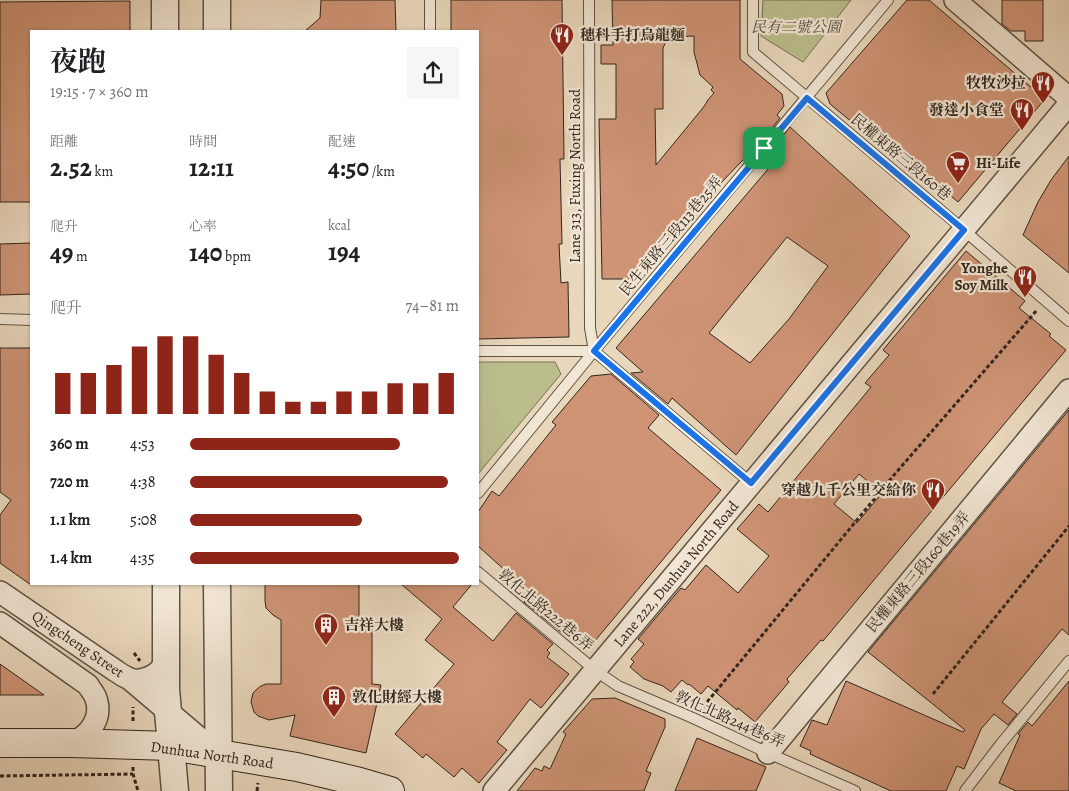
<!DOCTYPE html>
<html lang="zh-TW">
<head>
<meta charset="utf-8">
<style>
  body { margin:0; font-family:Alegreya,"Noto Serif TC",serif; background:#f6f6f6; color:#202124; height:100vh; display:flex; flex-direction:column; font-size:19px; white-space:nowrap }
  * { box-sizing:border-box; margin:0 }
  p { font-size:16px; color:#757577 }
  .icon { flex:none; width:28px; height:28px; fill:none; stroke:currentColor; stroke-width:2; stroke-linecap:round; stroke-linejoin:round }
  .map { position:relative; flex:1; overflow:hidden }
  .sheet { position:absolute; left:30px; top:30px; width:449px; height:555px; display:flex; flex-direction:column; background:#fff; border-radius:0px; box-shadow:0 1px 4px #0004 }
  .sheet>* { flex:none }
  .pin { position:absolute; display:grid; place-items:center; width:42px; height:42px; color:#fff; margin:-21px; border-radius:10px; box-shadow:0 2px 8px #0006 }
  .round { display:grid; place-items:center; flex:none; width:52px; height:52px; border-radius:0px; background:#f6f6f6 }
  .overview { display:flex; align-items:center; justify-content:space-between; height:85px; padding:0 20px }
  h1 { font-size:28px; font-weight:700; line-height:38px }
  .metrics { display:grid; grid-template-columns:repeat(3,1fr); gap:8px; height:85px; padding:5px 20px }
  .metrics div { display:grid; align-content:center }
  .metrics b { font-size:25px; font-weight:700 }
  .metrics small { font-size:14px; font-weight:400 }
  .metrics p { font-size:14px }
  .chart { height:140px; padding:10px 20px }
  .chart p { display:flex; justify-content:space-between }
  .chart svg { width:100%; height:90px; margin-top:5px; stroke:#8f2418; stroke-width:6 }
  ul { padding:0 20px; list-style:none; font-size:16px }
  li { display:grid; grid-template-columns:80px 60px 1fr; align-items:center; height:38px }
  li i { height:12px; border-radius:6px; background:#8f2418 }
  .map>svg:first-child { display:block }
  .green { fill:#bbbd8d; stroke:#767154 }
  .building { fill:#cf9476; stroke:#32251c; fill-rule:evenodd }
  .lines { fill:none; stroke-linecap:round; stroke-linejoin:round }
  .service-casing { stroke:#605244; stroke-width:12 }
  .minor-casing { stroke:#605244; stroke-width:24 }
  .tertiary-casing { stroke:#605244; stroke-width:29 }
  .secondary-casing { stroke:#32251c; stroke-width:30 }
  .path { stroke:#32251c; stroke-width:3; stroke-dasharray:4 2.5; stroke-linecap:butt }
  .service { stroke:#f1e5d3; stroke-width:10 }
  .minor { stroke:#f1e5d3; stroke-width:21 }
  .tertiary { stroke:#f1e5d3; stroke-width:26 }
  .secondary { stroke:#f1e5d3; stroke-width:28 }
  .route-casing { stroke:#fff; stroke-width:10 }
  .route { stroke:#1a73e8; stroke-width:6 }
  .labels { text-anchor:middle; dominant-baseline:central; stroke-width:4.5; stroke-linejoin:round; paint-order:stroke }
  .park-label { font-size:15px; font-style:italic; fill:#544b38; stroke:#f1e5d3 }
  .poi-label { font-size:15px; font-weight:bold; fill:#32251c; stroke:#f1e5d3; text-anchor:start }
  .street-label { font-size:15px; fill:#32251c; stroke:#f1e5d3 }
</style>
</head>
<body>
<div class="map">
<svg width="1069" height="791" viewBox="0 0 1069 791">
  <rect width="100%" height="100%" fill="#e9d7bc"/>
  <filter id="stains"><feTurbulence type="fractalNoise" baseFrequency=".004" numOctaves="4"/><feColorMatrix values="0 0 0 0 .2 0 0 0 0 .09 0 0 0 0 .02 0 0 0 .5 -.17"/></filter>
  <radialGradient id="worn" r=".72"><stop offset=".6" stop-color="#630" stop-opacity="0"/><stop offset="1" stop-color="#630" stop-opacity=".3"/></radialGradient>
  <!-- green -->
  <g class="green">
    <polygon points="763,0 851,0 803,62 761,36"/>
    <polygon points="478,362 555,362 561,374 478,474"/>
  </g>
  <!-- building -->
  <g class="building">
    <polygon points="321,0 395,0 396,31 305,31 320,18"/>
    <polygon points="451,0 562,0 564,159 560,159 562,244 559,244 561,283 568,282 569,337 478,339 478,31 451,31"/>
    <path d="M612,0H740V59L782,94L784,106L777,115L780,118L763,139L629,279H602L599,119H616V64H601V45H613ZM694,36V52L700,75L713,87L711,90L714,93L707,101V102L702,109L656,165L655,109H663V48L668,37Z"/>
    <polygon points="907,0 929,0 1045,99 958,202 932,180 924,177 919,169 915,165 906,161 904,157 888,139 882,147 853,123 830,104 826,93"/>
    <polygon points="1002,0 1043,0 1043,41 1025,41 1025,31 1011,31 1002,24"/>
    <polygon points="130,1 130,31 31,31 31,202 0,202 0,2"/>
    <path d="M790,127L910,236L736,455L672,398L668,404L631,373L643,372L616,348L780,155L773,148ZM787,237L828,266L789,319L750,363L709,333Z"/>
    <polygon points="1069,156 1069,273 1023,235 1038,202 1051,180"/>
    <polygon points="31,243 31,294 0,295 0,244"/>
    <path d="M966,251L1025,301L1019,308L1051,334L1049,336L1066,350L823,641L821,640L787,679L789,682L755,722L738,708L737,710L708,686L701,694L689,684L688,685L682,680L671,692L663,686L644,679L630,667L634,662L631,659L644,644L638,639L681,588L685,590L706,565L738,593L769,556L737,529L759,504L768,512L871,387L865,383L889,355L883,350ZM859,474L882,493L857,523L834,504Z"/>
    <polygon points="0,348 31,348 31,585 0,563 0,515 11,500 0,492"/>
    <polygon points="611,374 659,415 648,428 721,490 594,642 591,640 589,643 568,626 562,633 524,602 528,598 526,596 529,592 478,546 478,512 492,491 499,496 556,425 552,422 591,376"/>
    <polygon points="1069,410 1069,635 1062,629 1002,702 1017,714 1008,725 994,714 981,729 964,769 957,766 946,791 891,791 810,754 811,751 800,746 812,720 827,725 846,681 963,732 965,730 868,652"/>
    <polygon points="265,584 359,584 359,623 372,622 372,684 381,685 366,753 290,736 295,715 269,720 258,716 254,712 251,702 253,693 257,689 261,686 266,684 281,684 281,620 273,615 266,608 265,601"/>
    <polygon points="401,584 472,584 453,607 493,641 516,613 553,644 547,650 550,653 547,657 569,674 541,708 530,699 497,742 507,750 479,783 462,768 454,777 426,754 423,758 395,734 454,664 425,640 442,619"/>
    <polygon points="0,664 44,695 0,695"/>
    <polygon points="1069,681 1069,791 1016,791 999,783 1020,735 1018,734 1028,722 1032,726"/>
    <polygon points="615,698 665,719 665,727 646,771 651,773 644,791 517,791 535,768 542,771 544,766 550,769 566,734 563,732 592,699"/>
    <polygon points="697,738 766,767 756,791 675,791"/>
  </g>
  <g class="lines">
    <!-- service casing -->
    <g class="service-casing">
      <g id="service">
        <polyline points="589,0 590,328 594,351"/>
        <polyline points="753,0 753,52 951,219 1069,321"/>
        <polyline points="430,31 430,0"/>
        <polyline points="0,319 31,320"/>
        <polyline points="478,351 594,351"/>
        <polyline points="594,351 751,483"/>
        <polyline points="478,493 594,351 888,0"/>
        <polyline points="478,572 596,671 618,686 693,718 768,753 855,791"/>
        <polyline points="965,791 1000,745 1069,661"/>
      </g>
    </g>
    <!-- minor casing -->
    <g class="minor-casing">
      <g id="minor">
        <polyline points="955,0 1069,98"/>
        <path d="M0,592L116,671C120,674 125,677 130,679C142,683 160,675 164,663C165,660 164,654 165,651"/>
        <path d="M0,623L88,685C90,689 93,692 95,696C104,717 90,735 72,743"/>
        <polyline points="131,680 218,754"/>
        <polyline points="768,753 1069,390"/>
        <polyline points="494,791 1069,104"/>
      </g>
    </g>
    <!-- tertiary casing -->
    <g class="tertiary-casing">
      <g id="tertiary">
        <polyline points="165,0 165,31"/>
        <polyline points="217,0 217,31"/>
        <polyline points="166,584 166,689 175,791"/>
        <polyline points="217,584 219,791"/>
      </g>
    </g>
    <!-- secondary casing -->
    <g class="secondary-casing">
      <polyline id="secondary" points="0,743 72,743 171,746 297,767 356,781 390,791"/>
    </g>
    <!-- path -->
    <g class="path">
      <polyline points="134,653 140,661"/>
      <polyline points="933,694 1069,526"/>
      <polyline points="703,707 894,475 1037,310"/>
      <polyline points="133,721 133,707"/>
      <polyline points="133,767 133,774 138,791"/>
      <polyline points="0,776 133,774"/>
      <polyline points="257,791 258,783"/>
    </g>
    <!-- service -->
    <use href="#service" class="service"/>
    <!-- minor -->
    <use href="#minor" class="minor"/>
    <!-- tertiary -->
    <use href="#tertiary" class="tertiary"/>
    <!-- secondary -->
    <use href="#secondary" class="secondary"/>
  </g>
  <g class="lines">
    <!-- route casing -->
    <g class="route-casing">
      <polygon id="route" points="807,98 964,230 751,483 594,351"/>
    </g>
    <!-- route -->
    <use href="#route" class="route"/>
  </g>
  <!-- icons -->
  <defs>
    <g id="restaurant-pin" transform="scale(1.25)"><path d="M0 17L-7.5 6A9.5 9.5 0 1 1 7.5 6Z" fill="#8f2418" stroke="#f1e5d3"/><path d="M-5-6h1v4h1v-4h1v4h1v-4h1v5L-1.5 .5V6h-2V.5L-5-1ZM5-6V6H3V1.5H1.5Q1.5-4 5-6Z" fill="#fff"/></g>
    <g id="supermarket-pin" transform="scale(1.25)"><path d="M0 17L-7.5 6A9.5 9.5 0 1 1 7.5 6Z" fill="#8f2418" stroke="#f1e5d3"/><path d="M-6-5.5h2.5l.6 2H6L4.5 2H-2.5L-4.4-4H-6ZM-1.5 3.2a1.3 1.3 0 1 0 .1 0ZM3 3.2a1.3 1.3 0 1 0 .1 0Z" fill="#fff"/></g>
    <g id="building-pin" transform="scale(1.25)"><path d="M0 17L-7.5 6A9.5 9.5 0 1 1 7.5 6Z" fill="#8f2418" stroke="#f1e5d3"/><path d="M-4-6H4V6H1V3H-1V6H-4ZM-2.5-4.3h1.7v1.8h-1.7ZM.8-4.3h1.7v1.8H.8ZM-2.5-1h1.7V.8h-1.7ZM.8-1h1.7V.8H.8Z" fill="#fff"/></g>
  </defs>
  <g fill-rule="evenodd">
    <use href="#restaurant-pin" x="562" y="35"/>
    <use href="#restaurant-pin" x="1043" y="83"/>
    <use href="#restaurant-pin" x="1022" y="110"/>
    <use href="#supermarket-pin" x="958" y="163"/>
    <use href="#restaurant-pin" x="1025" y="277"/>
    <use href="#restaurant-pin" x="933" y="490"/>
    <use href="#building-pin" x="326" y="625"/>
    <use href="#building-pin" x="334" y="697"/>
  </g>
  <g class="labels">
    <!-- park labels -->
    <g class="park-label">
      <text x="796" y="27">民有二號公園</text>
    </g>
    <!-- poi labels -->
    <g class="poi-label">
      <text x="580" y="35">穗科手打烏龍麵</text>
      <text x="1026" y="83" text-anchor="end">牧牧沙拉</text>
      <text x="1004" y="110" text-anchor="end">發達小食堂</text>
      <text x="976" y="163">Hi-Life</text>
      <text x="1008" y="268" text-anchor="end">Yonghe<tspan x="1008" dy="17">Soy Milk</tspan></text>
      <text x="916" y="490" text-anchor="end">穿越九千公里交給你</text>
      <text x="344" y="625">吉祥大樓</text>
      <text x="352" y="697">敦化財經大樓</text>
    </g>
    <!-- street labels -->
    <g class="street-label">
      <text transform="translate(901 157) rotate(40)">民權東路三段160巷</text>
      <text transform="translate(575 176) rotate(-90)">Lane 313, Fuxing North Road</text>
      <text transform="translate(671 236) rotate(-50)">民生東路三段113巷25弄</text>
      <text transform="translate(918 572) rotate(-50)">民權東路三段160巷19弄</text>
      <text transform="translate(676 574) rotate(-50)">Lane 222, Dunhua North Road</text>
      <text transform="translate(546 610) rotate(40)">敦化北路222巷6弄</text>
      <text transform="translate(78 644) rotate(34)">Qingcheng Street</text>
      <text transform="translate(730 719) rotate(24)">敦化北路244巷6弄</text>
      <text transform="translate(212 755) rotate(8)">Dunhua North Road</text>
    </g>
  </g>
  <rect width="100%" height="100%" filter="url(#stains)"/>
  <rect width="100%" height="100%" fill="url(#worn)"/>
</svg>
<div class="pin" style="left:764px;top:148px;background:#1e9e55"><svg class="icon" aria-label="arrive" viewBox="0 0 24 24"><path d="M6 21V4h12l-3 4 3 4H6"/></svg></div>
<section class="sheet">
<div class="overview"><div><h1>夜跑</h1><p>19:15 · 7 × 360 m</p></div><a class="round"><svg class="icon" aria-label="share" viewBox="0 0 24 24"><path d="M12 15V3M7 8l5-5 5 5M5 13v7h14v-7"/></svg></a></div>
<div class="metrics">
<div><p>距離</p><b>2.52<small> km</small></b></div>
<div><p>時間</p><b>12:11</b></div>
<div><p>配速</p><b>4:50<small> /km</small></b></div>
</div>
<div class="metrics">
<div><p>爬升</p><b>49<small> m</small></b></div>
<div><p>心率</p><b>140<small> bpm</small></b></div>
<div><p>kcal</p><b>194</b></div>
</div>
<div class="chart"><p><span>爬升</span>74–81 m</p>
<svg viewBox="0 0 160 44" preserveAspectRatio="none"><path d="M5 44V24M15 44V24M25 44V20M35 44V11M45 44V6M55 44V6M65 44V15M75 44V24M85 44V33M95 44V38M105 44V38M115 44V33M125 44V33M135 44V29M145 44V29M155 44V24"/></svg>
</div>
<ul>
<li><b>360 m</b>4:53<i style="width:78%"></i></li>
<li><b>720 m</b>4:38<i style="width:96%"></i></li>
<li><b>1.1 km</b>5:08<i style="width:64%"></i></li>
<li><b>1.4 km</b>4:35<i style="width:100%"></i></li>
</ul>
</section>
</div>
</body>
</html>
